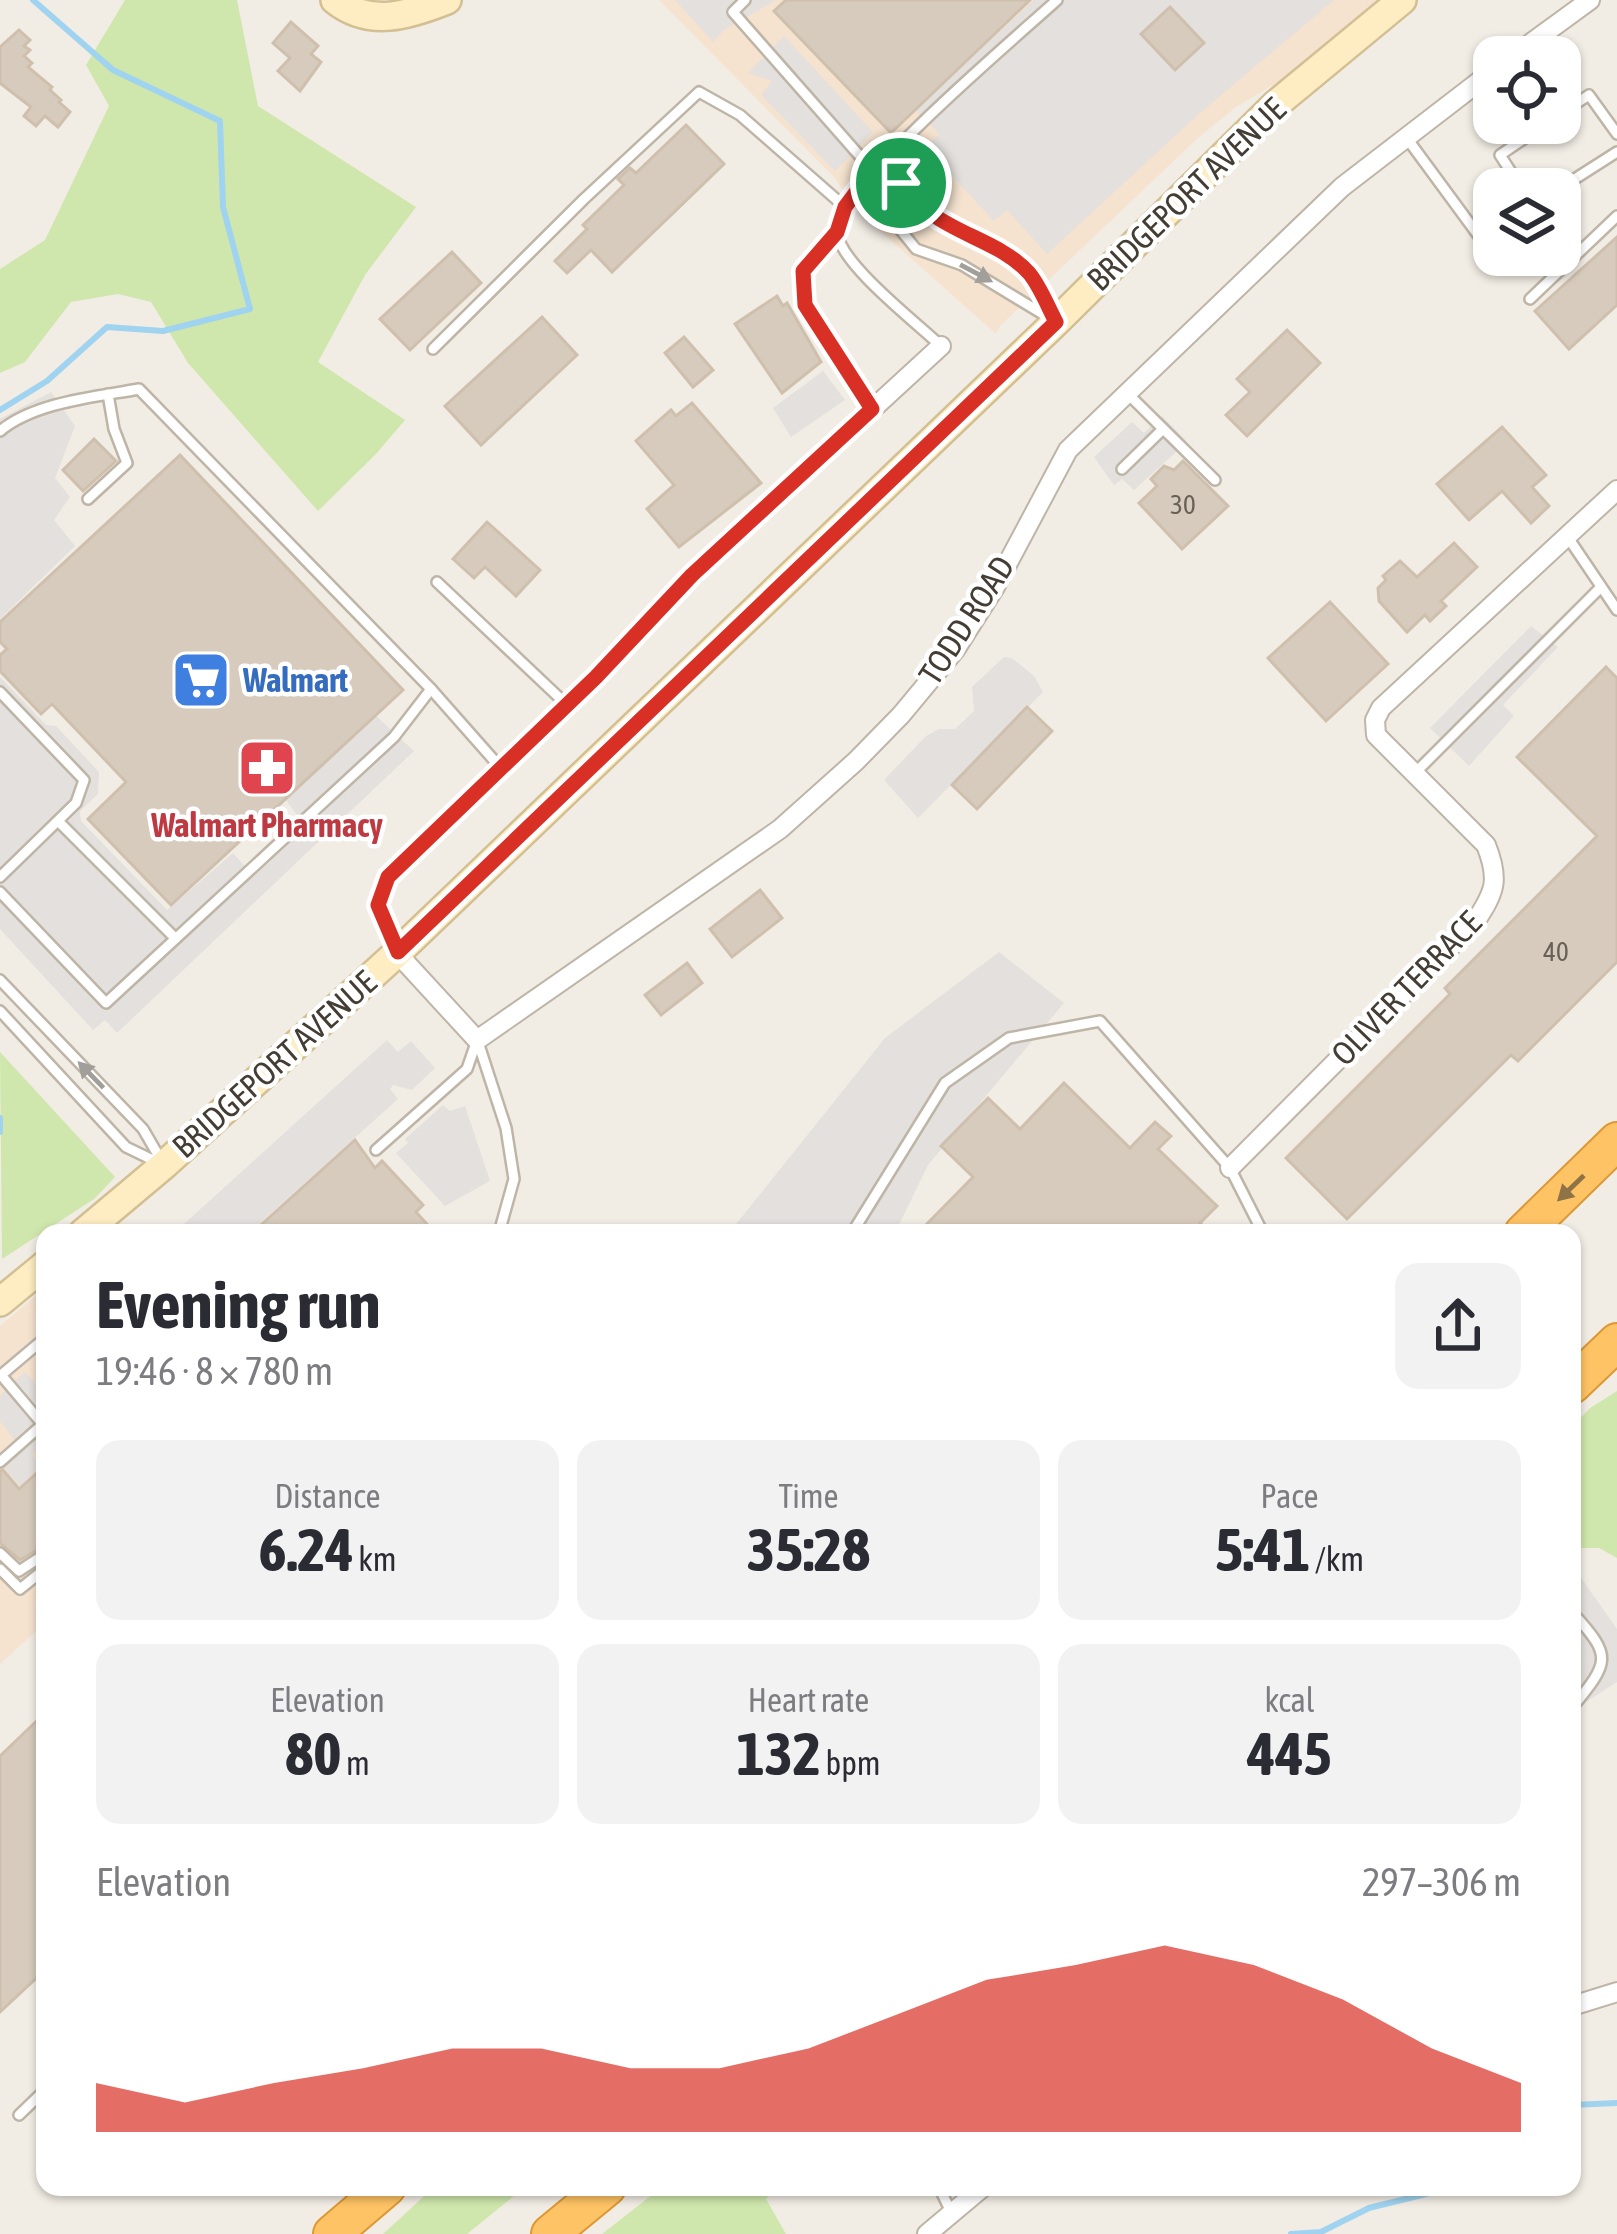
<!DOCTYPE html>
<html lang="en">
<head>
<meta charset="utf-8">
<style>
  body { margin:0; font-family:"Asap Condensed",sans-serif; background:#f2f2f3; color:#2b2b33; height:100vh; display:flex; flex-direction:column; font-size:45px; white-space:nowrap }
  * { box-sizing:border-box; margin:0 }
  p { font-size:39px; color:#7c7c81 }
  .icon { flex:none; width:66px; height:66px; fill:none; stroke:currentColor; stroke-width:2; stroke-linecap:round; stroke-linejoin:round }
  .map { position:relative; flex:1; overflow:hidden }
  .panel { position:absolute; left:36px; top:1224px; width:1545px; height:972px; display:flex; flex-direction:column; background:#fff; border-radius:24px; box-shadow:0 3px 9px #0004 }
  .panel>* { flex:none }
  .fabs { position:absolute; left:1473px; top:36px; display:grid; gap:24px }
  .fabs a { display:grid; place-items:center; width:108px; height:108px; border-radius:24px; background:#fff; box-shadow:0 3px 9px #0004; font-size:60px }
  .pin { position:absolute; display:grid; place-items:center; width:102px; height:102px; color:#fff; margin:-51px; border:6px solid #fff; border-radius:50%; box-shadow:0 3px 12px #0007 }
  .round { display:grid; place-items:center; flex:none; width:126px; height:126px; border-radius:24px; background:#f2f2f3 }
  .overview { display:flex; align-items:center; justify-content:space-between; height:204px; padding:0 60px }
  h1 { font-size:66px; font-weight:700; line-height:90px }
  .figures { display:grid; grid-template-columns:repeat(3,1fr); gap:18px; height:204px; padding:12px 60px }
  .figures div { display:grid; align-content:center; border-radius:24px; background:#f2f2f3; text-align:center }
  .figures b { font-size:60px; font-weight:700 }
  .figures small { font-size:33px; font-weight:400 }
  .figures p { font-size:33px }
  .chart { height:336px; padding:24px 60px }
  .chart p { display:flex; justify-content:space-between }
  .chart svg { width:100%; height:216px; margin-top:12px; fill:#d93025; opacity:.7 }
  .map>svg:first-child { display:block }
  .commercial { fill:#f5e3cf }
  .green { fill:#cfe7ad }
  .parking { fill:#e3e0dd }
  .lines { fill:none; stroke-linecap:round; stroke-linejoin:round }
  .stream { stroke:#a0d3f0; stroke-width:6 }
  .building { fill:#d7cbbd; stroke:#cfc0ad; stroke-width:3 }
  .lane-casing { stroke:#beb5a7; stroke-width:14 }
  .street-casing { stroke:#beb5a7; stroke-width:22 }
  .secondary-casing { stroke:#d3bf94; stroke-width:32 }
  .highway-casing { stroke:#dd9734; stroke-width:40 }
  .lane { stroke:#fff; stroke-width:9 }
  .street { stroke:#fff; stroke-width:18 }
  .secondary { stroke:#feedc2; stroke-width:27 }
  .highway { stroke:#fec364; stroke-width:36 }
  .oneway { fill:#a29e9a }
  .oneway2 { fill:#8e7347 }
  .route-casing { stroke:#fff; stroke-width:24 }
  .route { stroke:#d93025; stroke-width:15 }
  .labels { text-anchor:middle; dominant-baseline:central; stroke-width:9; stroke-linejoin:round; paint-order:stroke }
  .number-label { font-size:27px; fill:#696056 }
  .street-label { font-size:33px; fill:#443d34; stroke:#fff }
  .shop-label { font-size:33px; font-weight:bold; fill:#366cbe; stroke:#fff; text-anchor:start }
  .health-label { font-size:33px; font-weight:bold; fill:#be3a42; stroke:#fff }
</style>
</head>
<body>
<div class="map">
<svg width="1617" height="2234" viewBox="0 0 1617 2234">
  <rect width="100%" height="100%" fill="#f2ede4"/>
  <!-- commercial -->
  <g class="commercial">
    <polygon points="659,0 1378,0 1288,76 1236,107 1198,138 1000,326 996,334 859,212 833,176"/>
    <polygon points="44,1289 45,1623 0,1664 0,1326"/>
  </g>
  <!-- green -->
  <g class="green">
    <polygon points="125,0 237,0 258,106 416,207 365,275 318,362 405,420 376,454 318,511 188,363 151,302 118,294 71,302 25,362 0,373 0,269 45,240 109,106 86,65"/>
    <polygon points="0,1052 115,1177 94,1199 2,1259"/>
    <polygon points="1617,1391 1617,1558 1599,1548 1572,1548 1572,1427 1590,1408"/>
    <polygon points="434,2187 525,2187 467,2234 383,2234"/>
    <polygon points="662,2187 778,2187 766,2199 786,2234 602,2234"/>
  </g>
  <!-- parking -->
  <g class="parking">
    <polygon points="675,0 776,0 724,30 713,42"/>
    <polygon points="1034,0 1334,0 1201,112 1047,254 1007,210 994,221 926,148 939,134 915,109"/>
    <polygon points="784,36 873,132 835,171 761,95 772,81 748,73"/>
    <polygon points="823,371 845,400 791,437 773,408"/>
    <polygon points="51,392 75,426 55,478 70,497 54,520 75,546 0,619 0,419"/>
    <polygon points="1162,416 1187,442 1134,490 1122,479 1114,485 1094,457 1132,422 1144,433"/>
    <polygon points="1531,626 1558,647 1503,705 1514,716 1469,766 1430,728"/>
    <polygon points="1004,657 1012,658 1034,676 1043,692 918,818 884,780 926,736 939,729 955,729 974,711 972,687"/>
    <polygon points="0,677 46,725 56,726 99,772 98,794 80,811 81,821 167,910 233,853 252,874 306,827 285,799 375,715 414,751 117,1033 105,1020 93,1030 0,929"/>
    <polygon points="999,952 1064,1003 928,1165 895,1233 729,1233 885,1038"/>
    <polygon points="387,1040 398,1052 411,1041 435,1068 412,1090 393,1085 390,1089 398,1099 249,1233 174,1233"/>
    <polygon points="443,1105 450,1111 465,1106 490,1181 445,1206 396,1153 408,1143 405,1139"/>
    <polygon points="25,1372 45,1394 45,1455 36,1451 32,1454 40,1467 20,1486 0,1463 0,1454 15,1440 0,1421 0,1396"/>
    <polygon points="1572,1565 1617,1629 1617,1682 1572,1711"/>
  </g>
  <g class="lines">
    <!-- stream -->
    <g class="stream">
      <polyline points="0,410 47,381 107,327 163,331 250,309 223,207 220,121 113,70 33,0"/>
      <polyline points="0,1118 0,1132"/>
      <polyline points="1572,2105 1617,2103"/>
      <polyline points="1291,2234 1321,2232 1369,2208 1454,2187"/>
    </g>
  </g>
  <!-- building -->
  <g class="building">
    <polygon points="786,0 1030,0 891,133 774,11"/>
    <polygon points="1170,7 1204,43 1175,70 1141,34"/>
    <polygon points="291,22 318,46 311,54 321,62 300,91 278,71 290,58 273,43"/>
    <polygon points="19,30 30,40 24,46 30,50 24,56 32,63 28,67 52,87 50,90 61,100 59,102 70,112 58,127 45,116 36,126 24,116 31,107 0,83 0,47"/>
    <polygon points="686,125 724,164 612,272 591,250 567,273 555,261 587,229 583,225 624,185 618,179 630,168 636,173"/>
    <polygon points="1617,237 1617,305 1569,349 1535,311"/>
    <polygon points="452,252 481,283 410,350 380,319"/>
    <polygon points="777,296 783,306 787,303 821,362 782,393 735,324"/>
    <polygon points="542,317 577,355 481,445 445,406"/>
    <polygon points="1287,330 1320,363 1247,436 1226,415 1250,392 1237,379"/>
    <polygon points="684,337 713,370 693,387 665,353"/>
    <polygon points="692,403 761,483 679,547 647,509 674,485 636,441 671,410 676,416"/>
    <polygon points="1502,427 1546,475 1532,487 1549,506 1531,523 1502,491 1469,520 1437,484"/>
    <polygon points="94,439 116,461 83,491 63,470"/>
    <polygon points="180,455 403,690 171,905 88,819 126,782 52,704 41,714 0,671 0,655 7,649 0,642 0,622"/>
    <polygon points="1183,461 1228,506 1182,549 1139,503 1157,486 1151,479 1164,466 1174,470"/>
    <polygon points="487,522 540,570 516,596 485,567 474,578 453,559"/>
    <polygon points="1454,543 1477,567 1441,601 1446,606 1430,621 1425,615 1407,632 1379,601 1378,588 1386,580 1383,576 1400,561 1417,577"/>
    <polygon points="1330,602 1388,664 1326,721 1268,658"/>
    <polygon points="1606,667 1617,678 1617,962 1518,1061 1511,1055 1347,1219 1286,1158 1450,994 1445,988 1597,836 1517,757"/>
    <polygon points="1027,707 1052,731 977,809 952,785"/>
    <polygon points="760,890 782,918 732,957 710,929"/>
    <polygon points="687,963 702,983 661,1015 645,995"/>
    <polygon points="1064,1083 1130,1148 1155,1122 1171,1136 1158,1149 1217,1206 1200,1223 1210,1233 918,1233 973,1177 941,1146 988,1098 1020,1129"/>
    <polygon points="355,1140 375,1168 382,1161 423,1205 416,1212 435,1233 252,1233"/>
    <polygon points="3,1470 19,1489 38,1472 45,1480 45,1545 20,1560 0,1543 0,1471"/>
    <polygon points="45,1713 45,1970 0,2012 0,1756"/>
  </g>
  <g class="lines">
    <!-- lane casing -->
    <g class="lane-casing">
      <g id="lane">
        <polyline points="745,0 733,12 873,171 901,183 927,211 963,235 994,247 1029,273 1054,317"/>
        <polyline points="1560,114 1589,95 1617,134"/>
        <polyline points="1406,137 1481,239 1494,231"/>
        <polyline points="872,171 871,187 877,201 916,249 962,265 1051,319"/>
        <polyline points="1522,189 1500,155 1547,123"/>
        <polyline points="1559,189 1617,152"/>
        <polyline points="837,232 803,271 804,305 873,409"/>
        <polyline points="1530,299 1617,216"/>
        <path d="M941,346C917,323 839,263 837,232C835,189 1019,35 1057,0"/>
        <polyline points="433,349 584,199 699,92 740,115 845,207"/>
        <polyline points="1127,393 1215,480"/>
        <path d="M0,431C35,402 95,397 139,389L431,689L499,766"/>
        <polyline points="1122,469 1163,429"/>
        <polyline points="88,499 127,463 114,429 108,394"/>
        <polyline points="1567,536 1617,610"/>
        <polyline points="437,582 566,704"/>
        <polyline points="0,692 84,780 76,803 0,877"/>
        <polyline points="1415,773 1600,588"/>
        <polyline points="58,821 174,937"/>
        <polyline points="0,892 106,1003 394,737 431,689"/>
        <polyline points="0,980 143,1129 161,1160"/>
        <polyline points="0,1011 126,1147 159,1163"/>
        <polyline points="478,1042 506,1128 514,1179 499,1233"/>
        <polyline points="376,1150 467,1069 477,1040"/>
        <polyline points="852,1233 945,1083 1009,1038 1100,1021 1230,1168 1263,1233"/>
        <polyline points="1,1375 45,1427"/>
        <polyline points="0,1376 45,1338"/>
        <polyline points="0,1462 43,1424"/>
        <polyline points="0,1553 19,1571 45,1554"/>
        <polyline points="0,1569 20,1589 45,1569"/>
        <path d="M1572,1612C1613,1657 1610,1661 1572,1708"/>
        <polyline points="19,2115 45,2090"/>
        <polyline points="939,2187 952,2214"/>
      </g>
    </g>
    <!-- street casing -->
    <g class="street-casing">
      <g id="street">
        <polyline points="1512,57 1590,0"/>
        <polyline points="941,346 692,575 596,677 388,877 378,905 397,953 477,1040 780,829 856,761 901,715 955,650 995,587 1068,450 1342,187 1494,70"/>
        <path d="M1230,1168L1475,922C1495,892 1500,880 1486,845L1376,735L1375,720L1381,708L1617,490"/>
        <polyline points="1572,2006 1617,1992"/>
        <polyline points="927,2234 983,2187"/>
      </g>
    </g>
    <!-- secondary casing -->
    <g class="secondary-casing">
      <g id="secondary">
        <path d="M335,0C370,28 409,15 447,0"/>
        <polyline points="83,1233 164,1165 397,953 1056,322 1275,105 1402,0"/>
        <polyline points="0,1302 45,1265"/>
      </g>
    </g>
    <!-- highway casing -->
    <g class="highway-casing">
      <g id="highway">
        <polyline points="1523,1233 1617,1141"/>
        <polyline points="1572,1385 1617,1342"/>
        <polyline points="332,2234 387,2187"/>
        <polyline points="550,2234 607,2187"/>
      </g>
    </g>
    <!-- lane -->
    <use href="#lane" class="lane"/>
    <!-- street -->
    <use href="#street" class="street"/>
    <!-- secondary -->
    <use href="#secondary" class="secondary"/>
    <!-- highway -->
    <use href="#highway" class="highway"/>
  </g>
  <!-- one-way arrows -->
  <defs><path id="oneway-solid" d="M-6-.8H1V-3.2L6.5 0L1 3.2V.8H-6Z" transform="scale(3)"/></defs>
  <g class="oneway">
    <use href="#oneway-solid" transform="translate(976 273) rotate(28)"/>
    <use href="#oneway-solid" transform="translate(91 1075) rotate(-134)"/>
  </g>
  <use class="oneway2" href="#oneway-solid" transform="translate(1571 1188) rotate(136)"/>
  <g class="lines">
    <!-- route casing -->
    <g class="route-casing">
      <path id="route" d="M872,171C906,185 906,196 932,214C962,236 1004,245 1029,273C1040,286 1048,307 1056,322L398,952L378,905L388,877L596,677L692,575L872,409L805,305L803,271L837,232L845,207Z"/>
    </g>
    <!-- route -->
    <use href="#route" class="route"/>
  </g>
  <!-- icons -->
  <defs>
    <g id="supermarket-square" transform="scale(3)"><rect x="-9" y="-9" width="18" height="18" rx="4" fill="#3f7fe0" stroke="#fff"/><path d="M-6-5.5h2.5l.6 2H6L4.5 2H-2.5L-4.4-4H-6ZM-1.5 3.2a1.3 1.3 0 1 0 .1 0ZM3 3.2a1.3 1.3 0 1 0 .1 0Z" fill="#fff"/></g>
    <g id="pharmacy-square" transform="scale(3)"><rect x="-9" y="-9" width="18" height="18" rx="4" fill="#e0444e" stroke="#fff"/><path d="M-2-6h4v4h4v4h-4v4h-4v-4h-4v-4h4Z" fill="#fff"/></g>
  </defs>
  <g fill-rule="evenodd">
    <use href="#supermarket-square" x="201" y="680"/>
    <use href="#pharmacy-square" x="267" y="768"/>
  </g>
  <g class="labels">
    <!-- number labels -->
    <g class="number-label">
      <text x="1183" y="504">30</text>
      <text x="1556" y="951">40</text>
    </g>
    <!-- street labels -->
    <g class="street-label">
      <text transform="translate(1186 194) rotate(-44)">BRIDGEPORT AVENUE</text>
      <text transform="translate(966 620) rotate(-57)">TODD ROAD</text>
      <text transform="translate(1406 988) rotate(-46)">OLIVER TERRACE</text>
      <text transform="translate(274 1064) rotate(-42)">BRIDGEPORT AVENUE</text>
    </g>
    <!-- shop labels -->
    <g class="shop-label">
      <text x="243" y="680">Walmart</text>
    </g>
    <!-- health labels -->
    <g class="health-label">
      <text x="267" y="825">Walmart Pharmacy</text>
    </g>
  </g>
</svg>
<div class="fabs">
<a><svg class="icon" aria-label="locate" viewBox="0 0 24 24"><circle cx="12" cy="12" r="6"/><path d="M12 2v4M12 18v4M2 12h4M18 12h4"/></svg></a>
<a><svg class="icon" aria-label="layers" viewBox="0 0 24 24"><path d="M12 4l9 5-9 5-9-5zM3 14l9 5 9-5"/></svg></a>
</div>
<div class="pin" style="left:901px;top:183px;background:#1e9e55"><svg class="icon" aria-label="arrive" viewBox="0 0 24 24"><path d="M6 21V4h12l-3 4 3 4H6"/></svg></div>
<section class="panel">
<div class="overview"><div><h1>Evening run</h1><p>19:46 · 8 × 780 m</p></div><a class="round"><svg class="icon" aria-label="share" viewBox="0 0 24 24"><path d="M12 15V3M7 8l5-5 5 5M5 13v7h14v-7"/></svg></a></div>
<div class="figures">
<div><p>Distance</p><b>6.24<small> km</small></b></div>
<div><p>Time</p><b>35:28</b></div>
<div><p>Pace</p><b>5:41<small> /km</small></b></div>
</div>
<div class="figures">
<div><p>Elevation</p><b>80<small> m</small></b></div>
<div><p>Heart rate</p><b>132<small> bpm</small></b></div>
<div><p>kcal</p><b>445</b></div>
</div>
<div class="chart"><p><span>Elevation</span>297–306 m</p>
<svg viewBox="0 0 160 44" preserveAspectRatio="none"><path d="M0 44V34L10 38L20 34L30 31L40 27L50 27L60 31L70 31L80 27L90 20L100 13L110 10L120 6L130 10L140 17L150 27L160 34V44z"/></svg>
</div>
</section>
</div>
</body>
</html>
